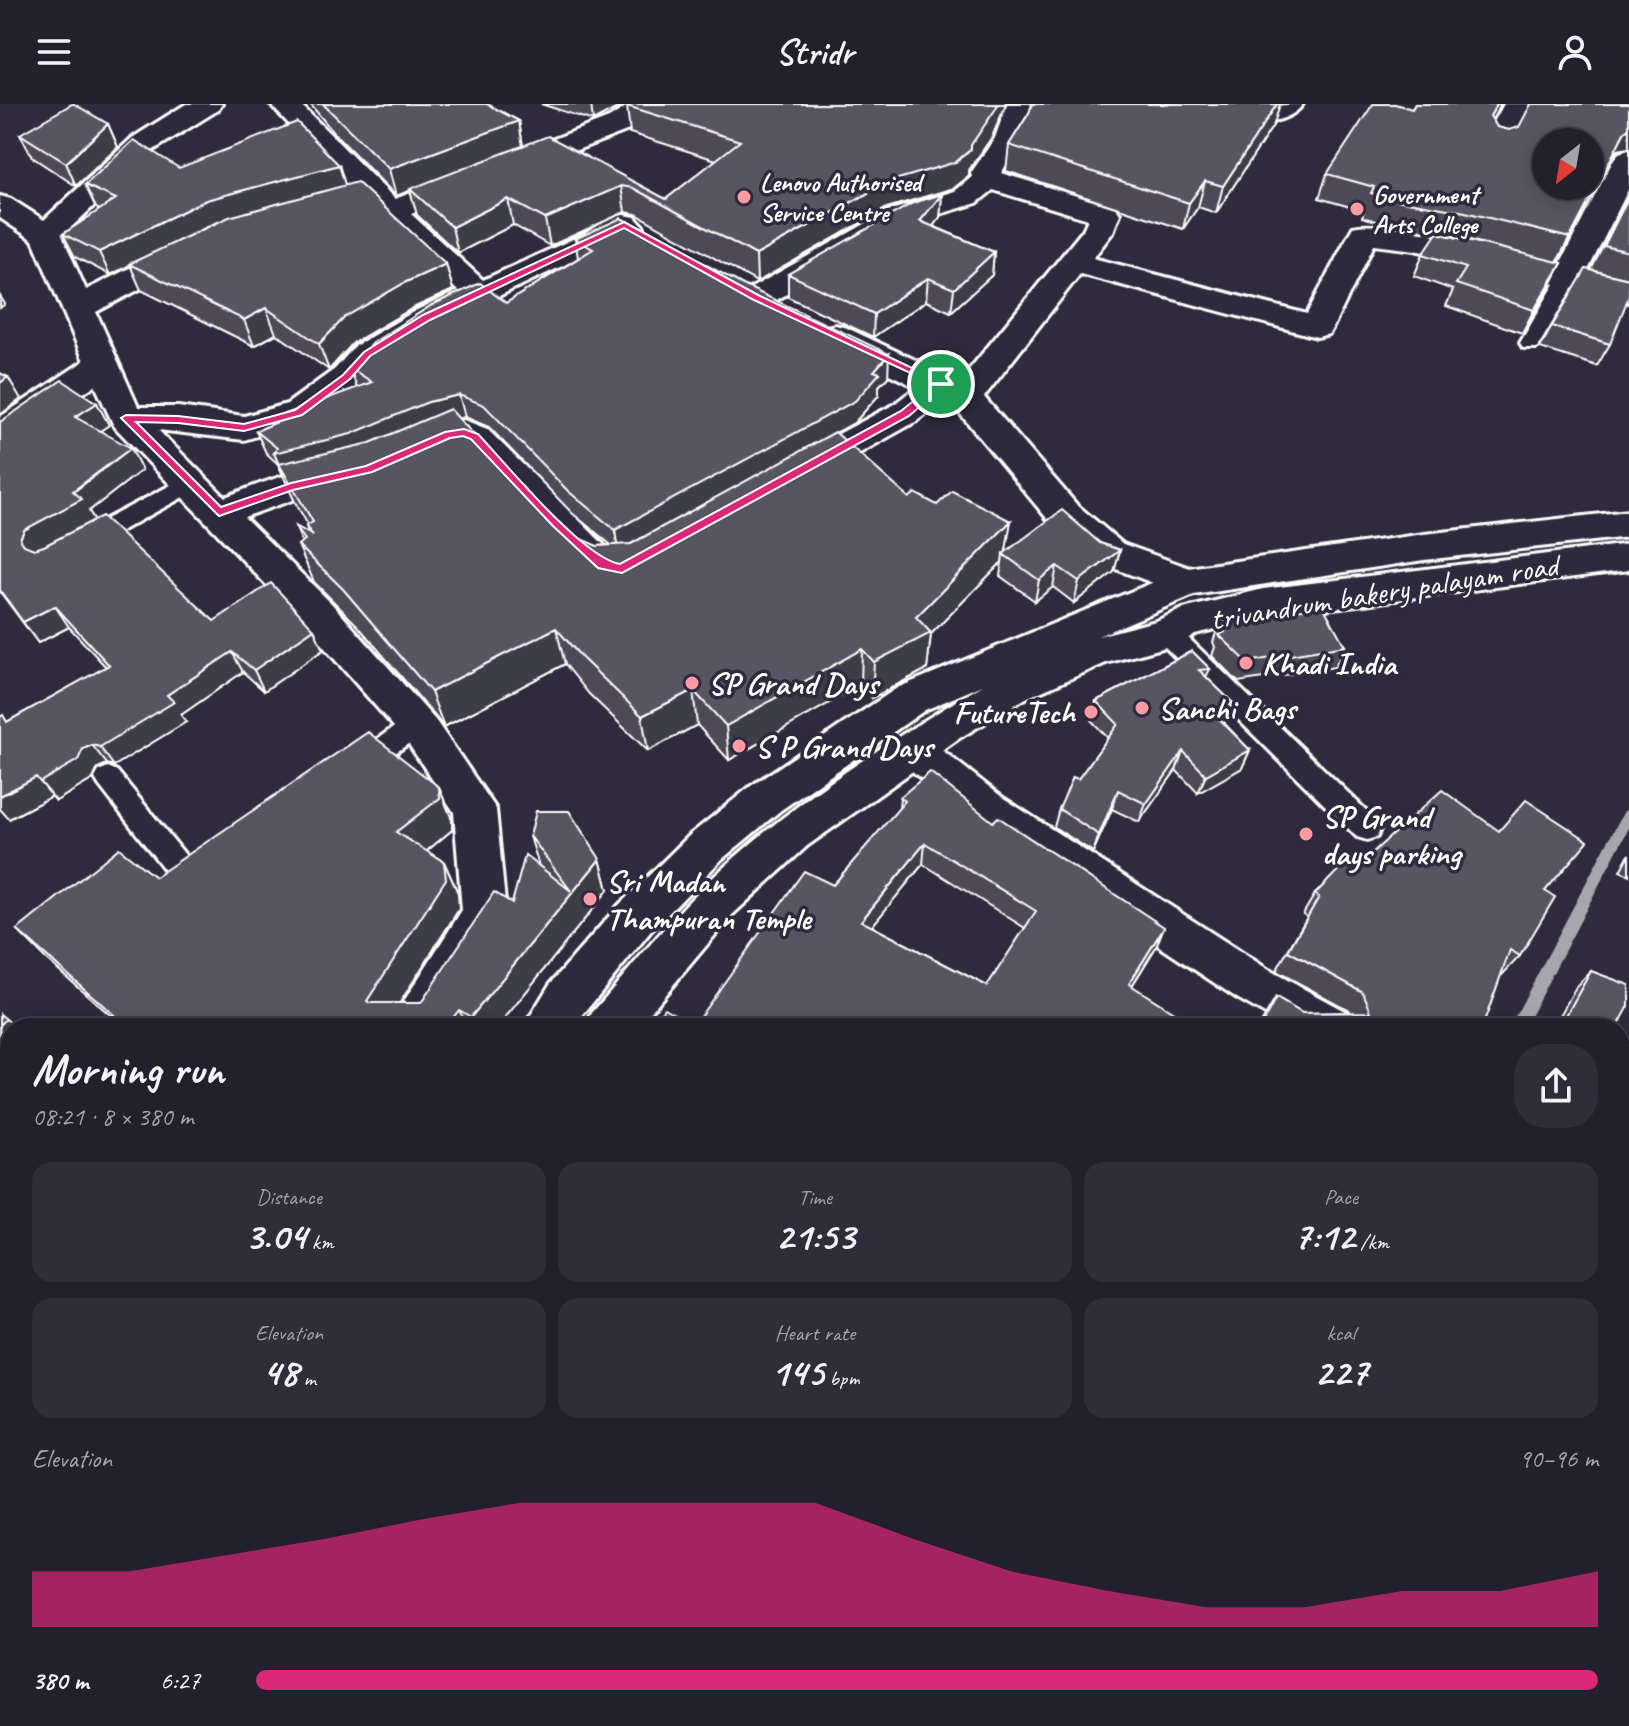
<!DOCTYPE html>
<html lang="en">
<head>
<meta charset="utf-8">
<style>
  body { margin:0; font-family:Caveat,sans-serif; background:#2f2d3a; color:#f1f3f6; height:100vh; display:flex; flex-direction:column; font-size:30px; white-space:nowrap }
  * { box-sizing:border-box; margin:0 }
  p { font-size:26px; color:#a3a3aa }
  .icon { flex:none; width:44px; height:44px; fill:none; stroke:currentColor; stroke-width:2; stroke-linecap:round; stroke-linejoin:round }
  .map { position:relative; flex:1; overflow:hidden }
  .drawer { position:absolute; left:0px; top:914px; width:1630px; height:708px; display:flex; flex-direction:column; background:#23202e; border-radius:32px 32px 0 0; box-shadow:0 4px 20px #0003,0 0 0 2px #403e4a }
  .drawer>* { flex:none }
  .needle { width:52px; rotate:211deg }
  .fabs { position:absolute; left:1532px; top:24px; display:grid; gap:16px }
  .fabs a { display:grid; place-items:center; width:72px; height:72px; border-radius:50%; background:#23202e; box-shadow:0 4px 20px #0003,0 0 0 2px #403e4a; font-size:40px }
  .pin { position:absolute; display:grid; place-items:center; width:68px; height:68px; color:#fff; margin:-34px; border:4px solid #fff; border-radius:50%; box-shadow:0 2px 8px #0007 }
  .round { display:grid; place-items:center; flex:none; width:84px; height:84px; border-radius:32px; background:#2f2d3a }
  .overview { display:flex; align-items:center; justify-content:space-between; height:136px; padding:0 32px }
  h1 { font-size:44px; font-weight:600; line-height:60px }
  .stats { display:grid; grid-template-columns:repeat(3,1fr); gap:12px; height:136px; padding:8px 32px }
  .stats div { display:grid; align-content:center; border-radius:20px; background:#2f2d3a; text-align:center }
  .stats b { font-size:40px; font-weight:600 }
  .stats small { font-size:22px; font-weight:400 }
  .stats p { font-size:22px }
  .chart { height:224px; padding:16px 32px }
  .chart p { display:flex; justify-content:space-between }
  .chart svg { width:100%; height:144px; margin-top:8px; fill:#db2777; opacity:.7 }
  ul { padding:0 32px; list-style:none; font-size:26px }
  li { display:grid; grid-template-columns:128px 96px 1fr; align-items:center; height:60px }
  li i { height:20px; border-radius:10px; background:#db2777 }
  header { display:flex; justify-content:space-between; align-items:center; height:104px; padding:0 32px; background:#23202e; font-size:36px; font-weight:600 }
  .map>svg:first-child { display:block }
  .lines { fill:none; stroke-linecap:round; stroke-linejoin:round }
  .stream { fill:#a7a6ad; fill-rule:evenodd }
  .service-casing { stroke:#fff; stroke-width:6 }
  .minor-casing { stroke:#fff; stroke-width:6 }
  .tertiary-casing { stroke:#fff; stroke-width:6 }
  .secondary-casing { stroke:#fff; stroke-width:6 }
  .service { fill:#2f2a3d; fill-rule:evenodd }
  .minor { fill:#2f2a3d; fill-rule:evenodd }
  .tertiary { fill:#2f2a3d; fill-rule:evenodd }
  .secondary { fill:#2f2a3d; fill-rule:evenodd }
  .wall { fill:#4d4956; stroke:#fff; stroke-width:2; fill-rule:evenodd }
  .shaded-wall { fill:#3e3c46; stroke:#fff; stroke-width:2 }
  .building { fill:#595564; stroke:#fff; stroke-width:2; fill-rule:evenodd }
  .route { fill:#db2777; stroke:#fff; stroke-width:2; fill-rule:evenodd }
  .poi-dot { fill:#ff9aa2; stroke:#2f2a3d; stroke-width:3 }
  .labels { text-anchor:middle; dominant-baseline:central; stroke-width:7; stroke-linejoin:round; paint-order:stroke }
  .far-poi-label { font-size:26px; font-weight:bold; fill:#fff; stroke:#2f2a3d; text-anchor:start }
  .street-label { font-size:32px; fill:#fff; stroke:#2f2a3d }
  .poi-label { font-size:32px; font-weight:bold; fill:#fff; stroke:#2f2a3d; text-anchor:start }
</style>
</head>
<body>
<header><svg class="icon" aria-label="menu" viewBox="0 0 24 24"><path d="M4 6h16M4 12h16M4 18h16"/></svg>Stridr<svg class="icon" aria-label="person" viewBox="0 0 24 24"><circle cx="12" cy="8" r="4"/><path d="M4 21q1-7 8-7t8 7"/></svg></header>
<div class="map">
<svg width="1629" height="1622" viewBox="0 0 1629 1622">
  <rect width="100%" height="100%" fill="#2f2a3d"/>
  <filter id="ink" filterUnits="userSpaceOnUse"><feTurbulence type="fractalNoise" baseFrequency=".0125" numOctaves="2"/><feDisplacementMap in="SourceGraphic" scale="16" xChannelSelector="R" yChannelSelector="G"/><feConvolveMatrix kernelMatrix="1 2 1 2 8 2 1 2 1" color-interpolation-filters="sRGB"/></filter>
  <g filter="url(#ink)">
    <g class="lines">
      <!-- stream -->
      <polygon class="stream" points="1629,706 1629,724 1524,924 1509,924 1624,707"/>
      <!-- service casing -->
      <g class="service-casing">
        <g id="service">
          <polygon points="1569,167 1579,173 1540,239 1537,244 1523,244 1520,239 1559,173"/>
          <polygon points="190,371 198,373 201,379 198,385 86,446 78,448 70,446 66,440 70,434"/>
          <polygon points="1167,520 1176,522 1377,717 1380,725 1377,733 1367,736 1357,733 1158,536 1155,529 1158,522"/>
          <polygon points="416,611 425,614 429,621 425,628 367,669 358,672 349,669 345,662 349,655 407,614"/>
          <polygon points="108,663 117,667 195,763 209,765 213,773 209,781 191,791 181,787 99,681 95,674 99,667"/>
        </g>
      </g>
      <!-- minor casing -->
      <g class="minor-casing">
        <g id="minor">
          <path d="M186,0H222L218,6L152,47L62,132L86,186L179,139L190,137L201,139L206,146L201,153L96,208L138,303H178L244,312L287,300L335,265L355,242L415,207L458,187L361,96L270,0H300L395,95L609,14L631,0H665L661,6L629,26L411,110L483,176L584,130L613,113L624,111L635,113L644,123L640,130L626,132L437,221L379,258L359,281L311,316L244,336L158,326L225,393C257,381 329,352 361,361L366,370L361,379L298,394L244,413L332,500L436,617L496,705L506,809L436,924H387L462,806L454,708L408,639L304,520L114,322L95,281L12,338L0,342V313L84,257L33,136L0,114V92L11,95L44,116L132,34Z"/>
          <path d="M1007,0H1035L1023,34L1001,69L1116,104L1120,110L1113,128L1093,154L1307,210L1349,130L1353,123C1392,114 1514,151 1559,162L1614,55L1619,49L1629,46V84L1587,168L1629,178V198L1415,146L1374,141L1333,223L1329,230L1317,233L1080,170L984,293L1076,400L1123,440L1201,468L1207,478L1201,488L1188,492L1097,458L1050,418L953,301L943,296L917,317L810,377L797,380L784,377L779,368L784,359L893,301L916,283L823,238L819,231L823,224L835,221L847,224L960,277L1083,126L1088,115L993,86L977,99L910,119L768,201L757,204L746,201L741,194L746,187L888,107L955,87L972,73L971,69L995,34Z"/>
          <polygon points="1504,0 1532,0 1508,44 1498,47 1488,44 1483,38"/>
          <polygon points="464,316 487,325 603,440 609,449 603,458 590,462 577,458 463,341 441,346 429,342 424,334 429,326"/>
          <polygon points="914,630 928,635 1002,693 1269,866 1348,909 1355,924 1290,924 1237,894 972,717 900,657 894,646 900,635"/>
          <polygon points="10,1549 10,1607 0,1610 0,1552"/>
        </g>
      </g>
      <!-- tertiary casing -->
      <g class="tertiary-casing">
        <g id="tertiary">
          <path d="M1138,0L1239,4L1303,0C1279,35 1187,15 1152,8L1142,6Z"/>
          <polygon points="1629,1461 1629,1519 1620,1520 1620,1462"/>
        </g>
      </g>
      <!-- secondary casing -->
      <g class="secondary-casing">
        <g id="secondary">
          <path d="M1629,407V433L1424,456L1194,491L1098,532L1156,517L1183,505L1263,485L1629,440V466L1263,513L1195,530L1181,539L1106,559L1026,594L958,635L807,742L731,812L637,924H585L592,909C628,868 662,824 701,785C783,704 884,640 983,581L925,606L781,706L721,756L650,828L572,924H523L550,880L618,802L691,730L751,682L897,584L1188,464L1424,430Z"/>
          <rect x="272" y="1612" width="60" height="10"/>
          <polygon points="364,1612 424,1612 423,1622 363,1622"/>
          <polygon points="465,1612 529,1612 525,1622 461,1622"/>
        </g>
      </g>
      <!-- service -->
      <use href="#service" class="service"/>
      <!-- minor -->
      <use href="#minor" class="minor"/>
      <!-- tertiary -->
      <use href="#tertiary" class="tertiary"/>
      <!-- secondary -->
      <use href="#secondary" class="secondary"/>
    </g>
    <!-- wall -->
    <g class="wall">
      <polygon points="310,0 487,0 519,17 523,42 666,95 716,56 630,29 627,2 992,33 969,66 969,72 954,84 887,104 757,178 636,110 625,108 550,142 513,121 458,149 417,111 410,86 396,92 334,29"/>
      <polygon points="541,0 625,0 593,17"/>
      <polygon points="1415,0 1501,0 1492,15 1497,23 1509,26 1629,0 1629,44 1618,46 1611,54 1558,158 1562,159 1550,182 1522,229 1446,202 1453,186 1414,172 1423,150 1531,152 1454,132 1387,120 1362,113 1364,107 1319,94 1327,70 1412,5"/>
      <polygon points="1029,9 1274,20 1216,109 1198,103 1183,125 1006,67 1009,41"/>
      <polygon points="108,20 118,43 76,82 32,53 20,30"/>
      <polygon points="339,61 345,81 446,160 453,186 413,204 353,239 329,266 276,230 254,242 141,186 130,161 110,171 75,153 63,130 100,106 96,104 85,81 179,64"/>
      <polygon points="942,90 940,113 933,122 994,148 992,171 951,208 926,197 873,233 788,193 788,170"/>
      <polygon points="1629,91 1629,175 1591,166"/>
      <path d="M575,135L888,273L879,282V291L854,319L835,329L909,394L1006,448L1100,439L1120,446L1114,468L1074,499L1053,483L1035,497L1000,472L1002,458L931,530L927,565L872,594L861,581L729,656L697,621L648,647L589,590L565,560L444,623L358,522L314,478L298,441L302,438L295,422L308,429L306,422L308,421L295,398L278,360L266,349L256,327L357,284L350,264L506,199L578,154ZM465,313L489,323L572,409L611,441L597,442L578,434L542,405L459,315Z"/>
      <polygon points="1552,222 1610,240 1597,262 1540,244"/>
      <polygon points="0,318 109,321 100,327 142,366 89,407 94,416 214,517 323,546 264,587 243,568 181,611 186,618 114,662 107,660 98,664 93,675 56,697 52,692 9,715 8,617 106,563 69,523 38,539 0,488"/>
      <polygon points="1220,517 1345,542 1335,563 1238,578 1212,552 1215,543 1213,538"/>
      <polygon points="1192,547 1210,565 1206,573 1233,599 1225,618 1224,619 1250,646 1242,664 1198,689 1176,666 1139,718 1112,705 1093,748 1054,723 1059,705 1078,675 1108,634 1091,616 1096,597"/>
      <path d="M900,693L993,718L1156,843L1132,882L694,921L833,781L899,705ZM923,760L1025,824L987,882L871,822Z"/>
      <polygon points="452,716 452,726 427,747 444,758 458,789 459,805 400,899 421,899 512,799 539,762 530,732 600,755 608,786 497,924 125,924 46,855 17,826 155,773"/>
      <polygon points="1629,750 1629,771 1620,767"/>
      <polygon points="1361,759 1545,787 1520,852 1502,871 1501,870 1482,924 1258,924 1276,894 1302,909 1350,908 1349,906 1276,867 1307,813 1303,810 1315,790"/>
      <polygon points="1591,867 1617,924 1553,924 1577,881"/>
      <polygon points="1620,1252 1629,1252 1629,1436 1620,1435"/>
      <polygon points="1629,1567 1629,1622 1592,1622 1598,1612 1620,1612 1620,1580"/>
      <polygon points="1164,1612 1246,1612 1242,1622 1160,1622"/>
      <polygon points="1307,1612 1574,1612 1573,1622 1306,1622"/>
    </g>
    <!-- shaded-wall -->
    <g class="shaded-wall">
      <polygon points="591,0 625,0 593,17"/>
      <polygon points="998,0 1006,0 992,33 969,66 969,72 954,84 887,104 757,178 756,151 888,78 971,41"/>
      <polygon points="1277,0 1280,0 1274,20 1216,109 1223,82"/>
      <polygon points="1497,0 1501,0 1480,37 1490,12"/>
      <polygon points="519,17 523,43 396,92 389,65"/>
      <polygon points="108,20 118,43 76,82 66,59"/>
      <polygon points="1629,23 1629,44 1618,46 1611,54 1557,158 1624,29"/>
      <polygon points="339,61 346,84 215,119 110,171 99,148 206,96"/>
      <polygon points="1205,77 1198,103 1183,125 1189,99"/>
      <polygon points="621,82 625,108 550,142 545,115"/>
      <polygon points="942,90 940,113 919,140 920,117"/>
      <polygon points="508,95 513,121 458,149 452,123"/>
      <polygon points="994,148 992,171 951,208 954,185"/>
      <polygon points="1562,159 1550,182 1522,229 1534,206"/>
      <polygon points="446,160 453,186 413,204 353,239 329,266 319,240 345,213 406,178"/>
      <polygon points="928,174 926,197 873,233 874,210"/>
      <polygon points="0,192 5,200 0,204"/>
      <polygon points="266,204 276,230 254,242 244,216"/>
      <polygon points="889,250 888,273 879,282 879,291 854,319 618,447 615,426 874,267"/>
      <polygon points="8,273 21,295 0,311 0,279"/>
      <polygon points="459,291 465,313 435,320 285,370 279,360 283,370 274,349 428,298"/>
      <polygon points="97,299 109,321 88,335 75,313"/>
      <polygon points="131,344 142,366 89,407 95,417 34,457 20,435 24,426"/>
      <polygon points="1011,417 1005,452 1003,450 1002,458 931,530 927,565 872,594 874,558 916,513"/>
      <polygon points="1120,446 1114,468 1074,499 1079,477"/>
      <polygon points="1057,462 1053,483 1035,497 1039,476"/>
      <polygon points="55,502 69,523 38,539 23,518"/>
      <polygon points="556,524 565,560 444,623 431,588"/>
      <polygon points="314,525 323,546 264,587 254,566"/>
      <polygon points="862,545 861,581 729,656 726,622"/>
      <polygon points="232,548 243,568 181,611 186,618 114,662 100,643 167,591"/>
      <polygon points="693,586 697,621 648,647 642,612"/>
      <polygon points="1233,599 1225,618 1207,629 1214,610"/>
      <polygon points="92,641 107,660 98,664 93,675 56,697 40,678 83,645"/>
      <polygon points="1250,646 1242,664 1198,689 1206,671"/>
      <polygon points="1183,647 1176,666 1139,718 1146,700"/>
      <polygon points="36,673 52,692 9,715 0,705 0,692"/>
      <polygon points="439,683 452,716 452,726 411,760 396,728"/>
      <polygon points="1118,686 1112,705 1093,748 1099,731"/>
      <polygon points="925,739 923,760 860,837 861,817"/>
      <polygon points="600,755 608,786 497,924 476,924 471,913"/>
      <polygon points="444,758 458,789 459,805 384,924 367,897"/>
      <polygon points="1164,823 1156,843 1121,899 1129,880"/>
      <polygon points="459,906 468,924 445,924"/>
      <polygon points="6,915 17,924 10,924 10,957 7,960 0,954 0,921"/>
      <polygon points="10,1164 10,1199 0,1191 0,1173"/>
      <polygon points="10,1231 10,1275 0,1286 0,1242"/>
    </g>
    <!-- building -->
    <g class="building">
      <polygon points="72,0 74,0 108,20 66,59 20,30"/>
      <polygon points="323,0 487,0 519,17 389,65"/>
      <polygon points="631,0 998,0 995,6 971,41 971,45 956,58 888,78 756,151 633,84 621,82 545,115 508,95 452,123 410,85 548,32 666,95 740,37 627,2"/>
      <polygon points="1032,0 1277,0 1223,82 1205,77 1189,99 1009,41 1029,9"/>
      <path d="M1373,0H1395L1412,5L1415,0H1497L1490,12L1497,23L1509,26L1519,23L1531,0H1629V23L1624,29L1570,134L1465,108L1396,96L1371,89L1374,83L1327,70ZM1546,38H1590V82H1546Z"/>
      <polygon points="297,18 339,61 206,96 99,148 63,130 116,95 85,81 134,36 179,64"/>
      <polygon points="357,78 446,160 406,178 345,213 319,240 266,204 244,216 129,160 229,113"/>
      <polygon points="942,90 920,117 994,148 954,185 928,174 874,210 788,170 913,99"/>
      <polygon points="1629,92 1629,148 1604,142"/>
      <polygon points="621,114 743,181 889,250 874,267 880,269 855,297 615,426 568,387 484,301 459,291 428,298 351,330 274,349 277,344 256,327 282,316 280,312 372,278 350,264 374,238 432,201 480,179 506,199 593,145 575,135"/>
      <polygon points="1437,129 1562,159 1534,206 1456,180 1466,164 1423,150"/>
      <polygon points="1586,165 1629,175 1629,192 1610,240 1552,222"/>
      <polygon points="0,269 8,273 0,279"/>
      <polygon points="62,276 97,299 75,313 131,344 73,387 82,395 24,426 20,435 24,441 34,445 44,442 102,412 214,517 271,479 314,525 254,566 232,548 167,591 174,598 100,643 92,641 83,645 78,656 40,678 36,673 0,692 0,613 3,611 7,618 109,561 55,502 23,518 0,486 0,318"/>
      <polygon points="450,305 542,405 578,434 597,442 631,440 835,328 909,394 915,389 937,401 952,387 1011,417 916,513 931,529 874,558 862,545 726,622 693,586 642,612 582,554 556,524 431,588 343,485 298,441 305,436 295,422 313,432 306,422 313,418 279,360 370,339"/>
      <polygon points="1062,406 1100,439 1120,446 1079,477 1057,462 1039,476 1003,450"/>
      <polygon points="1323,502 1345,542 1247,558 1219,531 1225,528 1220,517"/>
      <polygon points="1192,547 1210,565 1199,566 1233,599 1214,610 1250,646 1206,671 1183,647 1146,700 1118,686 1099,731 1059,705 1073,673 1078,675 1118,620 1096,597"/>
      <polygon points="368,628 439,683 440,694 396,728 444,758 446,775 367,897 370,899 421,899 494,788 512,799 525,751 571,787 530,732 536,707 569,707 600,755 471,913 459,906 445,924 129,924 17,826 119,744 155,773"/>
      <path d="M930,668L993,718L998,713L1164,823L1129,880L1199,924H650L664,904L694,921L804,767L833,781L905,697L900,693ZM925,739L1036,807L987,882L861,817Z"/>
      <polygon points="1442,686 1499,727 1526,696 1588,737 1545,787 1555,793 1520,852 1510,846 1482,924 1260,924 1276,894 1302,909 1371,908 1363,888 1288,847 1319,793 1315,790 1352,752 1361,759"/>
      <polygon points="1591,867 1629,881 1629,902 1617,924 1559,924"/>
      <polygon points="0,910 6,915 0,921"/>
      <polygon points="0,954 10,962 10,1164 0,1173"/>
      <polygon points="1620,1088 1629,1094 1629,1116 1620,1130"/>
      <polygon points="0,1191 10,1199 10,1231 0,1242"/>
      <polygon points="1620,1252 1629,1252 1629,1425 1620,1424"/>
      <polygon points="10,1368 10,1474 0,1466 0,1380"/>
      <polygon points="777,1612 888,1612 893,1613 894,1612 1042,1612 1036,1622 775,1622"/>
      <polygon points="1171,1612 1246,1612 1242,1622 1168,1622"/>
      <polygon points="1327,1612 1574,1612 1573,1622 1327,1622"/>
    </g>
  </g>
  <!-- route -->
  <path class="route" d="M624,118L760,192L946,280L909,312L622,469L598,464L553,422L471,335L463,332L450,334L372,368L293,386L219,412L121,314L126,311L178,312L244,320L295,306L343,271L364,248L423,211ZM624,124L754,196L934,280L901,307L620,460C583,454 507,361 478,330L464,325L445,328L366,362L291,379L221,403L136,318L178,319L244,327L302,311L350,275L370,252L430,216Z"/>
  <!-- markers -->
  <g class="poi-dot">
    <circle cx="744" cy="93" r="8"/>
    <circle cx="1357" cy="105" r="8"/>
    <circle cx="1246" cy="559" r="8"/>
    <circle cx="692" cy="579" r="8"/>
    <circle cx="1142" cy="604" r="8"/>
    <circle cx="1091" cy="608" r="8"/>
    <circle cx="739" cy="642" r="8"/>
    <circle cx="1306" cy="730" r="8"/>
    <circle cx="590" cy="795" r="8"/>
  </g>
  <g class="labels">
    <!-- far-poi labels -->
    <g class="far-poi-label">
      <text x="760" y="78">Lenovo Authorised<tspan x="760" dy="30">Service Centre</tspan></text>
      <text x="1373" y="90">Government<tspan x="1373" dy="30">Arts College</tspan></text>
    </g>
    <!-- street labels -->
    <g class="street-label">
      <text transform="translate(1384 488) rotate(-9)">trivandrum bakery palayam road</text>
    </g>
    <!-- poi labels -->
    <g class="poi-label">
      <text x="1262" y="559">Khadi India</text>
      <text x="708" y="579">SP Grand Days</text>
      <text x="1158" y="604">Sanchi Bags</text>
      <text x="1075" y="608" text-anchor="end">FutureTech</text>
      <text x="755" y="642">S P Grand Days</text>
      <text x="1322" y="712">SP Grand<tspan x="1322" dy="37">days parking</tspan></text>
      <text x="606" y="777">Sri Madan<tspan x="606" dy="37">Thampuran Temple</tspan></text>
    </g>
  </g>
</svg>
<div class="fabs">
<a><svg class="needle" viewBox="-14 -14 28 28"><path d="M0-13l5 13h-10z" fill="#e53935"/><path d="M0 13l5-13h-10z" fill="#a3a3aa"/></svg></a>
</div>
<div class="pin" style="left:941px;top:280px;background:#1e9e55"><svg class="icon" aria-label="arrive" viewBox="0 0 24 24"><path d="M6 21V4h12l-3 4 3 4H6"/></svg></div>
<section class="drawer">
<div class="overview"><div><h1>Morning run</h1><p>08:21 · 8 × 380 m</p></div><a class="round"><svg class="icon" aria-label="share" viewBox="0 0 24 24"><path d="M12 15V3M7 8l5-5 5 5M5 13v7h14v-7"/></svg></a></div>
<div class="stats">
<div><p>Distance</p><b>3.04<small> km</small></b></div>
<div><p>Time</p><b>21:53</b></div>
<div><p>Pace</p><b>7:12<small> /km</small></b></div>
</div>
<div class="stats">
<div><p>Elevation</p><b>48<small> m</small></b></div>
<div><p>Heart rate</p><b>145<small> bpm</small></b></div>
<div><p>kcal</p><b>227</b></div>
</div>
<div class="chart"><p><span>Elevation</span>90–96 m</p>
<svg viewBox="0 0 160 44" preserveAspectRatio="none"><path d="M0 44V27L10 27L20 22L30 17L40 11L50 6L60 6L70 6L80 6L90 17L100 27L110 33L120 38L130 38L140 33L150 33L160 27V44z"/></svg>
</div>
<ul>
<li><b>380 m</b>6:27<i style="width:100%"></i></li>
</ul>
</section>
</div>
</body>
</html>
